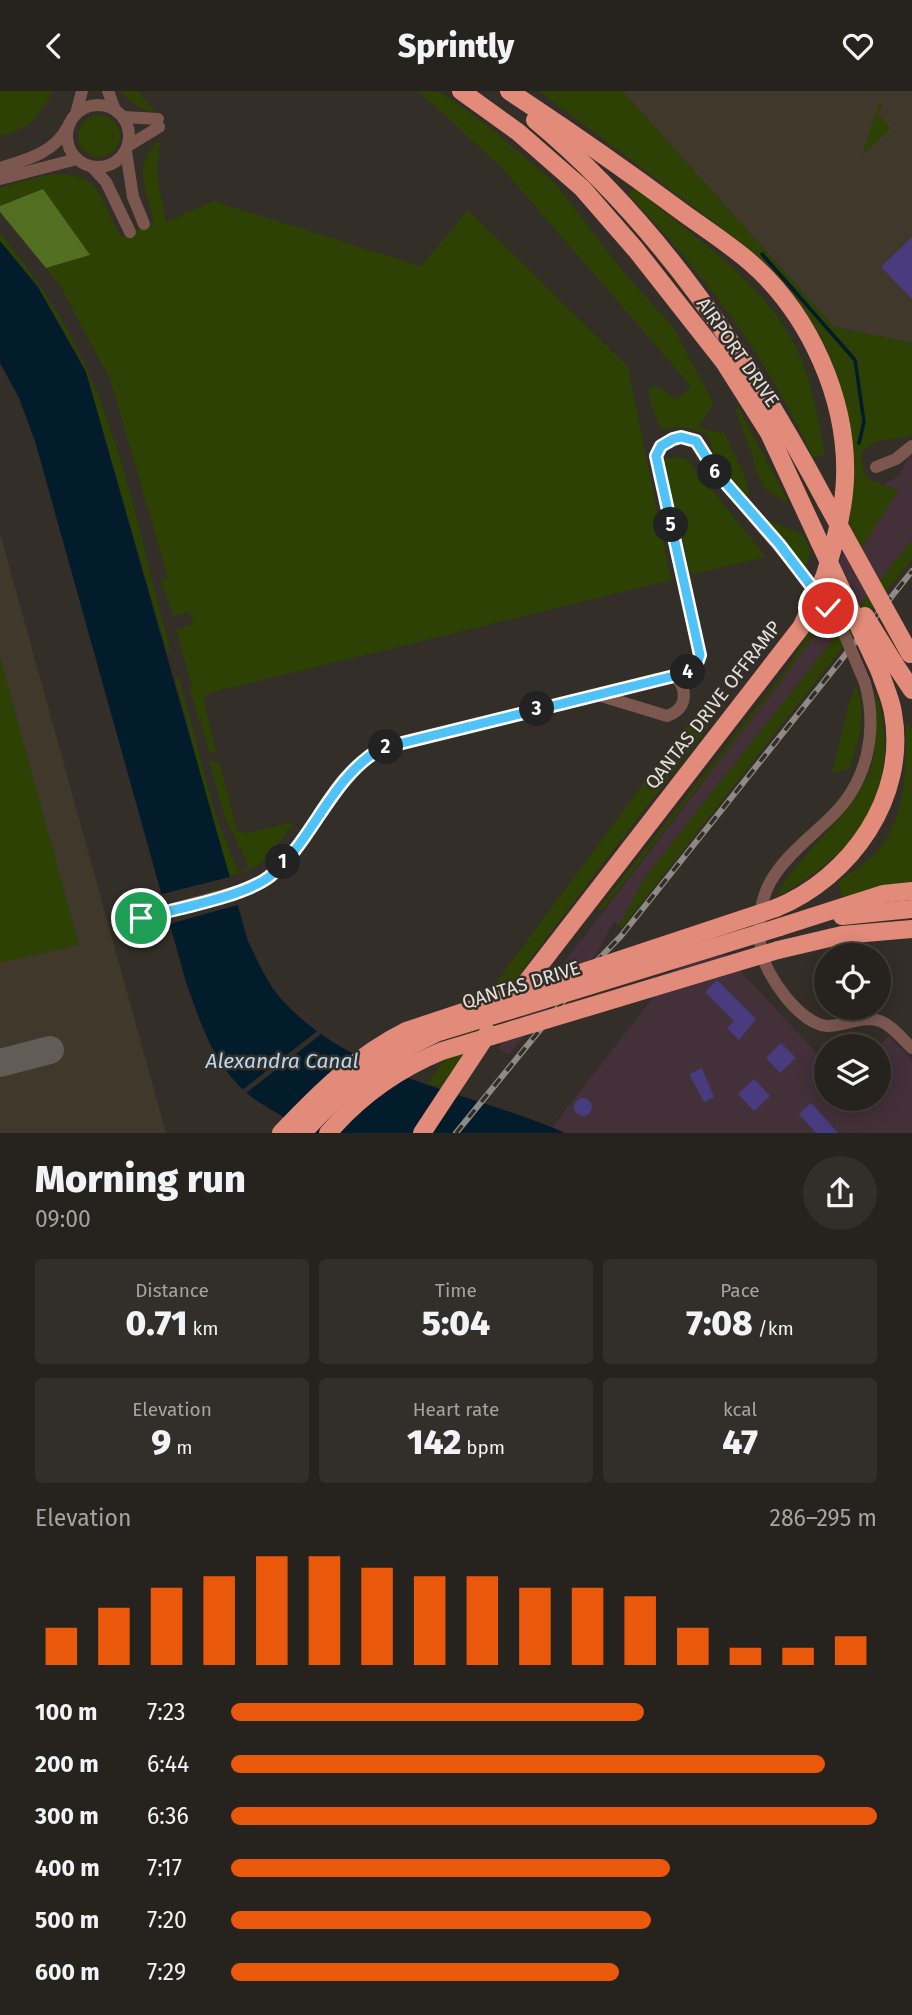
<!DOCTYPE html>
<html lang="en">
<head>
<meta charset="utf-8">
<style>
  body { margin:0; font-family:"Fira Sans",sans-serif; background:#322f2a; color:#f1f3f6; height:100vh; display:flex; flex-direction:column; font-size:26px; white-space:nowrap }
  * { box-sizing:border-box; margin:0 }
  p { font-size:23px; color:#a4a4a4 }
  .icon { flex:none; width:38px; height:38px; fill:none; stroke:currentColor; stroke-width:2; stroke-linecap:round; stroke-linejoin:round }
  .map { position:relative; height:1042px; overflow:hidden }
  .sheet { display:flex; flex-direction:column; background:#26221d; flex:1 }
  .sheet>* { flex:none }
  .fabs { position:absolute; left:814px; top:852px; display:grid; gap:14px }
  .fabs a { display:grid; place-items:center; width:77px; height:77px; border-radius:50%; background:#26221d; box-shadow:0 4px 18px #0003,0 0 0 2px #423f3b; font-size:35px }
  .pin { position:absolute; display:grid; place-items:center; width:60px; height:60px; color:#fff; margin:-30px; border:4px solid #fff; border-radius:50%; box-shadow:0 2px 7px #0007 }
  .km { position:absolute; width:35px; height:35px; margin:-18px; border-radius:50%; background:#222; color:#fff; font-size:19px; line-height:35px; text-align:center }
  .round { display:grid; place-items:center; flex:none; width:74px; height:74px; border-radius:37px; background:#322f2a }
  .overview { display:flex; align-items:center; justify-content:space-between; height:119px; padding:0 35px }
  h1 { font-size:38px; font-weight:800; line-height:52px }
  .figures { display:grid; grid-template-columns:repeat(3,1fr); gap:10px; height:119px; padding:7px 35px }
  .figures div { display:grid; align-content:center; border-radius:7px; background:#322f2a; text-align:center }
  .figures b { font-size:35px; font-weight:800 }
  .figures small { font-size:19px; font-weight:400 }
  .figures p { font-size:19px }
  .chart { height:196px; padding:14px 35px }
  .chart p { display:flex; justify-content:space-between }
  .chart svg { width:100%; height:126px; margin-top:7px; stroke:#ea580c; stroke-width:6 }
  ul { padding:0 35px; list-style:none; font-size:23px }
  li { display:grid; grid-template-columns:112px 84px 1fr; align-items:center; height:52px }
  li i { height:18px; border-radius:9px; background:#ea580c }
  header { display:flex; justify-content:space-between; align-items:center; height:91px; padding:0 35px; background:#26221d; font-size:32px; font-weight:800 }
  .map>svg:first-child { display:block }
  .built { fill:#40382b }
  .industrial { fill:#433039 }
  .green { fill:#2c4103 }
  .forest { fill:#516e21 }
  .water { fill:#031c2b }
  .pier { fill:#332e27 }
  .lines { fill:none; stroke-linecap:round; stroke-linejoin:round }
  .stream { stroke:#031c2b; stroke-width:3.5 }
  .taxiway { stroke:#615c56; stroke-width:28 }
  .building { fill:#483c7f }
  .minor { stroke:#7b5750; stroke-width:12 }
  .highway { stroke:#e28b7a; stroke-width:18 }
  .rail-casing { stroke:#8f8a85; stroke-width:6 }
  .rail { stroke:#332e27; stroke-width:3.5; stroke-dasharray:10; stroke-linecap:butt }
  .minor-bridge { stroke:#7b5750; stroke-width:12 }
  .highway-bridge { stroke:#e28b7a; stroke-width:18 }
  .route-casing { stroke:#fff; stroke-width:14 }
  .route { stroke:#4fc3f7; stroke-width:9 }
  .labels { text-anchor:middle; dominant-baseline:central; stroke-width:5; stroke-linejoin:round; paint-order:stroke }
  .street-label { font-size:19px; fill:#e4e0dc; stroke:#332e27 }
  .water-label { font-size:21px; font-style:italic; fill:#b3d9f5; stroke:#332e27 }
</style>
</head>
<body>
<header><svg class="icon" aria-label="back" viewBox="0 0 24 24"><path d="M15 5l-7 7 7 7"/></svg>Sprintly<svg class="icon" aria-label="heart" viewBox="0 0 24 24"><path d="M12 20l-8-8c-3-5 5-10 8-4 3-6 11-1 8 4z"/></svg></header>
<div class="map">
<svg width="912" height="1042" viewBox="0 0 912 1042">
  <rect width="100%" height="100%" fill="#332e27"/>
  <!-- built -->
  <g class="built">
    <polygon points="622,0 912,0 912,252 834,236"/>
    <polygon points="0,442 166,1042 0,1042"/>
  </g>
  <!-- industrial -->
  <g class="industrial">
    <polygon points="909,364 912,367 912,449 646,785 619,835 614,830 597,862 508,964 498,957 791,577 815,541 812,537 830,506 848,443 885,419 898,401 884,393 899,385"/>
    <polygon points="704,841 826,972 826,1008 878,1008 879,956 889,945 912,969 912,1042 565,1042 552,1036"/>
  </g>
  <!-- green -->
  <g class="green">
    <path d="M0,0H52C42,24 26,40 0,45Z"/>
    <polygon points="119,0 138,0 156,22 138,16"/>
    <polygon points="418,0 440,1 488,35 554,91 621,178 673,236 714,313 699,334 704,339 724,342 743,381 750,404 744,404 722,378 706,343 684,336 661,338 650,311 648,297 660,296 675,309 691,295 501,76"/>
    <path d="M539,0H622L834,236L912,252V343C893,353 871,343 861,365L865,386L898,400L858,463C856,457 850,450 849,444C847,432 855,402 854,385C851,292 822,223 752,160Z"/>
    <polygon points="879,12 883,16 877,22 891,37 862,64"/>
    <circle cx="99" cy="45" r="21"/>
    <path d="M160,49L157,83L166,131L213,110L421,175L468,119L628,276L671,489L206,603L204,611L217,664L209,660L189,597L192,596L176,538L193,533L190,521L174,525L160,489L168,487L110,288L61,197L46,177L89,164L0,115V97C28,88 79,69 99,102C107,116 112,132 122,146L154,131C146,102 131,72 160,49Z"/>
    <path d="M635,97C688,142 754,183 790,245C811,280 817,324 825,364L813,367C768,267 703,182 628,103Z"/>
    <path d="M0,142C26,175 50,207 70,244C123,341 141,455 171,560L167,561L86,281C62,232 34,191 0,150Z"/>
    <polygon points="738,316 790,414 766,399 753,373 755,371 735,318"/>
    <polygon points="676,366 687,368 766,466 690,484 663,368"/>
    <polygon points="766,428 802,443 811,461 805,477"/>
    <polygon points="912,449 912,468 621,838 619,835 646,785"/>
    <polygon points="812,537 816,541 791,577 602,820 599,817 788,576"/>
    <polygon points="0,566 79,854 0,872"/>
    <path d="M179,586L216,725L239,782L249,776L224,724L209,669L220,673L237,740L248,742L294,731C276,756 262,782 228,785L175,587Z"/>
    <path d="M856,596C868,620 858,654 849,678L832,682L848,615Z"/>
    <path d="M876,601C905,696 858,763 776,806C801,757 852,729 871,676C880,651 872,626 876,601Z"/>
    <polygon points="702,614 716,625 537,859 440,996 428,993 500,886"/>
    <path d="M906,630L912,638V790L845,812L838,791C851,781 867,772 877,760C907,729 906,671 906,630Z"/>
  </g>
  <!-- forest -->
  <polygon class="forest" points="43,98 90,164 46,177 0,121 0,115"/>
  <!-- water -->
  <path class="water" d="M0,150L38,196L86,281L248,850C258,870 267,893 283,910C356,989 471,1000 565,1042H301C288,1026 270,1019 253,1007C215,978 201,934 186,891L35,350L19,307L0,272Z"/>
  <!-- pier -->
  <g class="pier">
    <polygon points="234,785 241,813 166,834 158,804"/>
    <polygon points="321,937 324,941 245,1003 241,1000"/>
  </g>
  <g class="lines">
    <!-- stream -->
    <polyline class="stream" points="762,163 855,269 864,331 859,352"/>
    <!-- taxiway -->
    <polyline class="taxiway" points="0,972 50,959"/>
  </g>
  <!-- building -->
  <g class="building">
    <polygon points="912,146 912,208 881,176"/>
    <polygon points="717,889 756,928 739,949 727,937 734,930 705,901"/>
    <polygon points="781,952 796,967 780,982 766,967"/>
    <polygon points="702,977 714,1006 704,1011 689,983"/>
    <polygon points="754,988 770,1005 754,1020 738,1003"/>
    <circle cx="583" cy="1016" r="9"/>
    <polygon points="811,1012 815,1016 838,1042 816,1042 799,1023"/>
  </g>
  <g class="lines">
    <!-- minor -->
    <g class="minor">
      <polyline points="108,0 115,19"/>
      <circle cx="98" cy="45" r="31"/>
      <polyline points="76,23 82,0"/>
      <polyline points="124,26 158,28"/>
      <polyline points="128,55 159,36"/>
      <polyline points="126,60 133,106 144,133"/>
      <polyline points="92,76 106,91 130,141"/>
      <path d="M0,77C25,69 53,63 67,37"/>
      <polyline points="0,88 77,68"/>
      <polyline points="876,376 896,368 912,355"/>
      <path d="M865,592C878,639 868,690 832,725C814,743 791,760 776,782C760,803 757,833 761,858C764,883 800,933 827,935C845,935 862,924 880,930C893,935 902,948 912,957"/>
      <path d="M598,604L667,625C687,619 689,598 674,585"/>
      <path d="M125,831L246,798C306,774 325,690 382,657L674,585L696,574L700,564L656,365L661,355L681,346L700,354L715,380L806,488"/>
    </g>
    <!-- highway -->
    <g class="highway">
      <polyline points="461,0 518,41 582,97 636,159 724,271 769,342 819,450"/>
      <path d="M509,0C565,37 620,75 674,115C699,134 727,151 751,172C810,224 848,309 845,388C844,418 836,448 827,477C822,496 810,516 802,535L511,911"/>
      <path d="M535,29C660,133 750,269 826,411"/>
      <polyline points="894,572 912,599"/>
      <path d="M776,817C851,786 908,706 893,622C891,608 884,594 880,581"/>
      <polyline points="842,825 912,818"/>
      <polyline points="780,836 883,803 912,800"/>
      <polyline points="778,859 842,844 912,838"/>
      <polyline points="422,1042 488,942"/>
    </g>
    <!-- rail casing -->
    <g class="rail-casing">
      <polyline id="rail" points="456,1042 592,875 621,845 912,480"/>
    </g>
    <!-- rail -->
    <use href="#rail" class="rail"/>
    <!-- minor-bridge -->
    <polyline class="minor-bridge" points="806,488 843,540 865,592"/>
    <!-- highway-bridge -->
    <g class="highway-bridge">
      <polyline points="826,411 910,563"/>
      <polyline points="819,450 880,581"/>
      <polyline points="865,525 894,572"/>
      <path d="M281,1042C319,1002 356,965 406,940L776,817"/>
      <path d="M303,1042C340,999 385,966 436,942L780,836"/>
      <path d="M328,1042C359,1006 398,978 442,960L778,859"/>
    </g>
  </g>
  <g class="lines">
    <!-- route casing -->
    <g class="route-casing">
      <path id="route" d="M141,827C175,818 242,806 269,786C313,751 330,686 382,657L674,585L696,575L700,564L656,365L661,355L673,348L681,346L696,350L715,380L779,453L828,517"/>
    </g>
    <!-- route -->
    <use href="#route" class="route"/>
  </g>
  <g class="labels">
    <!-- street labels -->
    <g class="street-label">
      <text transform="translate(738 261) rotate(55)">AIRPORT DRIVE</text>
      <text transform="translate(713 614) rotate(-52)">QANTAS DRIVE OFFRAMP</text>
      <text transform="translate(521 894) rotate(-17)">QANTAS DRIVE</text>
    </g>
    <!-- water labels -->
    <g class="water-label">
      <text x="282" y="970">Alexandra Canal</text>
    </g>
  </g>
</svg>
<div class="fabs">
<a><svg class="icon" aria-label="locate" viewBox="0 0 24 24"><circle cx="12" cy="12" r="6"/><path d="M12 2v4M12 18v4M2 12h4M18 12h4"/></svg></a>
<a><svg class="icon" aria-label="layers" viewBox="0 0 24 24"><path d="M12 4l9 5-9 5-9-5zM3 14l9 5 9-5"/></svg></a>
</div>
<div class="pin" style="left:141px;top:827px;background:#1e9e55"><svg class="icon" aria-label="arrive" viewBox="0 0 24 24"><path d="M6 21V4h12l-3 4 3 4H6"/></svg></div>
<div class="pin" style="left:828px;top:517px;background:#d93025"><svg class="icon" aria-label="check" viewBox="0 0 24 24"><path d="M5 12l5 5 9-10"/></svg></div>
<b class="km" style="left:283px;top:771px">1</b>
<b class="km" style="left:386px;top:656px">2</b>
<b class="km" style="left:537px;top:618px">3</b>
<b class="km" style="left:688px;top:581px">4</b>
<b class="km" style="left:671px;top:434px">5</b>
<b class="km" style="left:715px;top:381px">6</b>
</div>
<section class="sheet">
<div class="overview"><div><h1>Morning run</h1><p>09:00</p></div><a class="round"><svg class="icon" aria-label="share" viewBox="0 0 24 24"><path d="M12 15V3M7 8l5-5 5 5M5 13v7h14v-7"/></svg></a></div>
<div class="figures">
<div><p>Distance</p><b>0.71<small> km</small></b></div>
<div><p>Time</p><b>5:04</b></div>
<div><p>Pace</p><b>7:08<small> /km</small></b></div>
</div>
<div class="figures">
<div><p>Elevation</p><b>9<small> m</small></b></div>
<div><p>Heart rate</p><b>142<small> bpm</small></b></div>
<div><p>kcal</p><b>47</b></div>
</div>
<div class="chart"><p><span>Elevation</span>286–295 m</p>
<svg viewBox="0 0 160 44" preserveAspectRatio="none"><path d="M5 44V31M15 44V24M25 44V17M35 44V13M45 44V6M55 44V6M65 44V10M75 44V13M85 44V13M95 44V17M105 44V17M115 44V20M125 44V31M135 44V38M145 44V38M155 44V34"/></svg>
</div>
<ul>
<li><b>100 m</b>7:23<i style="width:64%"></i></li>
<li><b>200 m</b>6:44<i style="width:92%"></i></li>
<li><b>300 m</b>6:36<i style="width:100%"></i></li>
<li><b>400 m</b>7:17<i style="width:68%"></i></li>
<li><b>500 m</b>7:20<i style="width:65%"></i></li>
<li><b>600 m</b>7:29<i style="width:60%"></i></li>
</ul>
</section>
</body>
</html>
